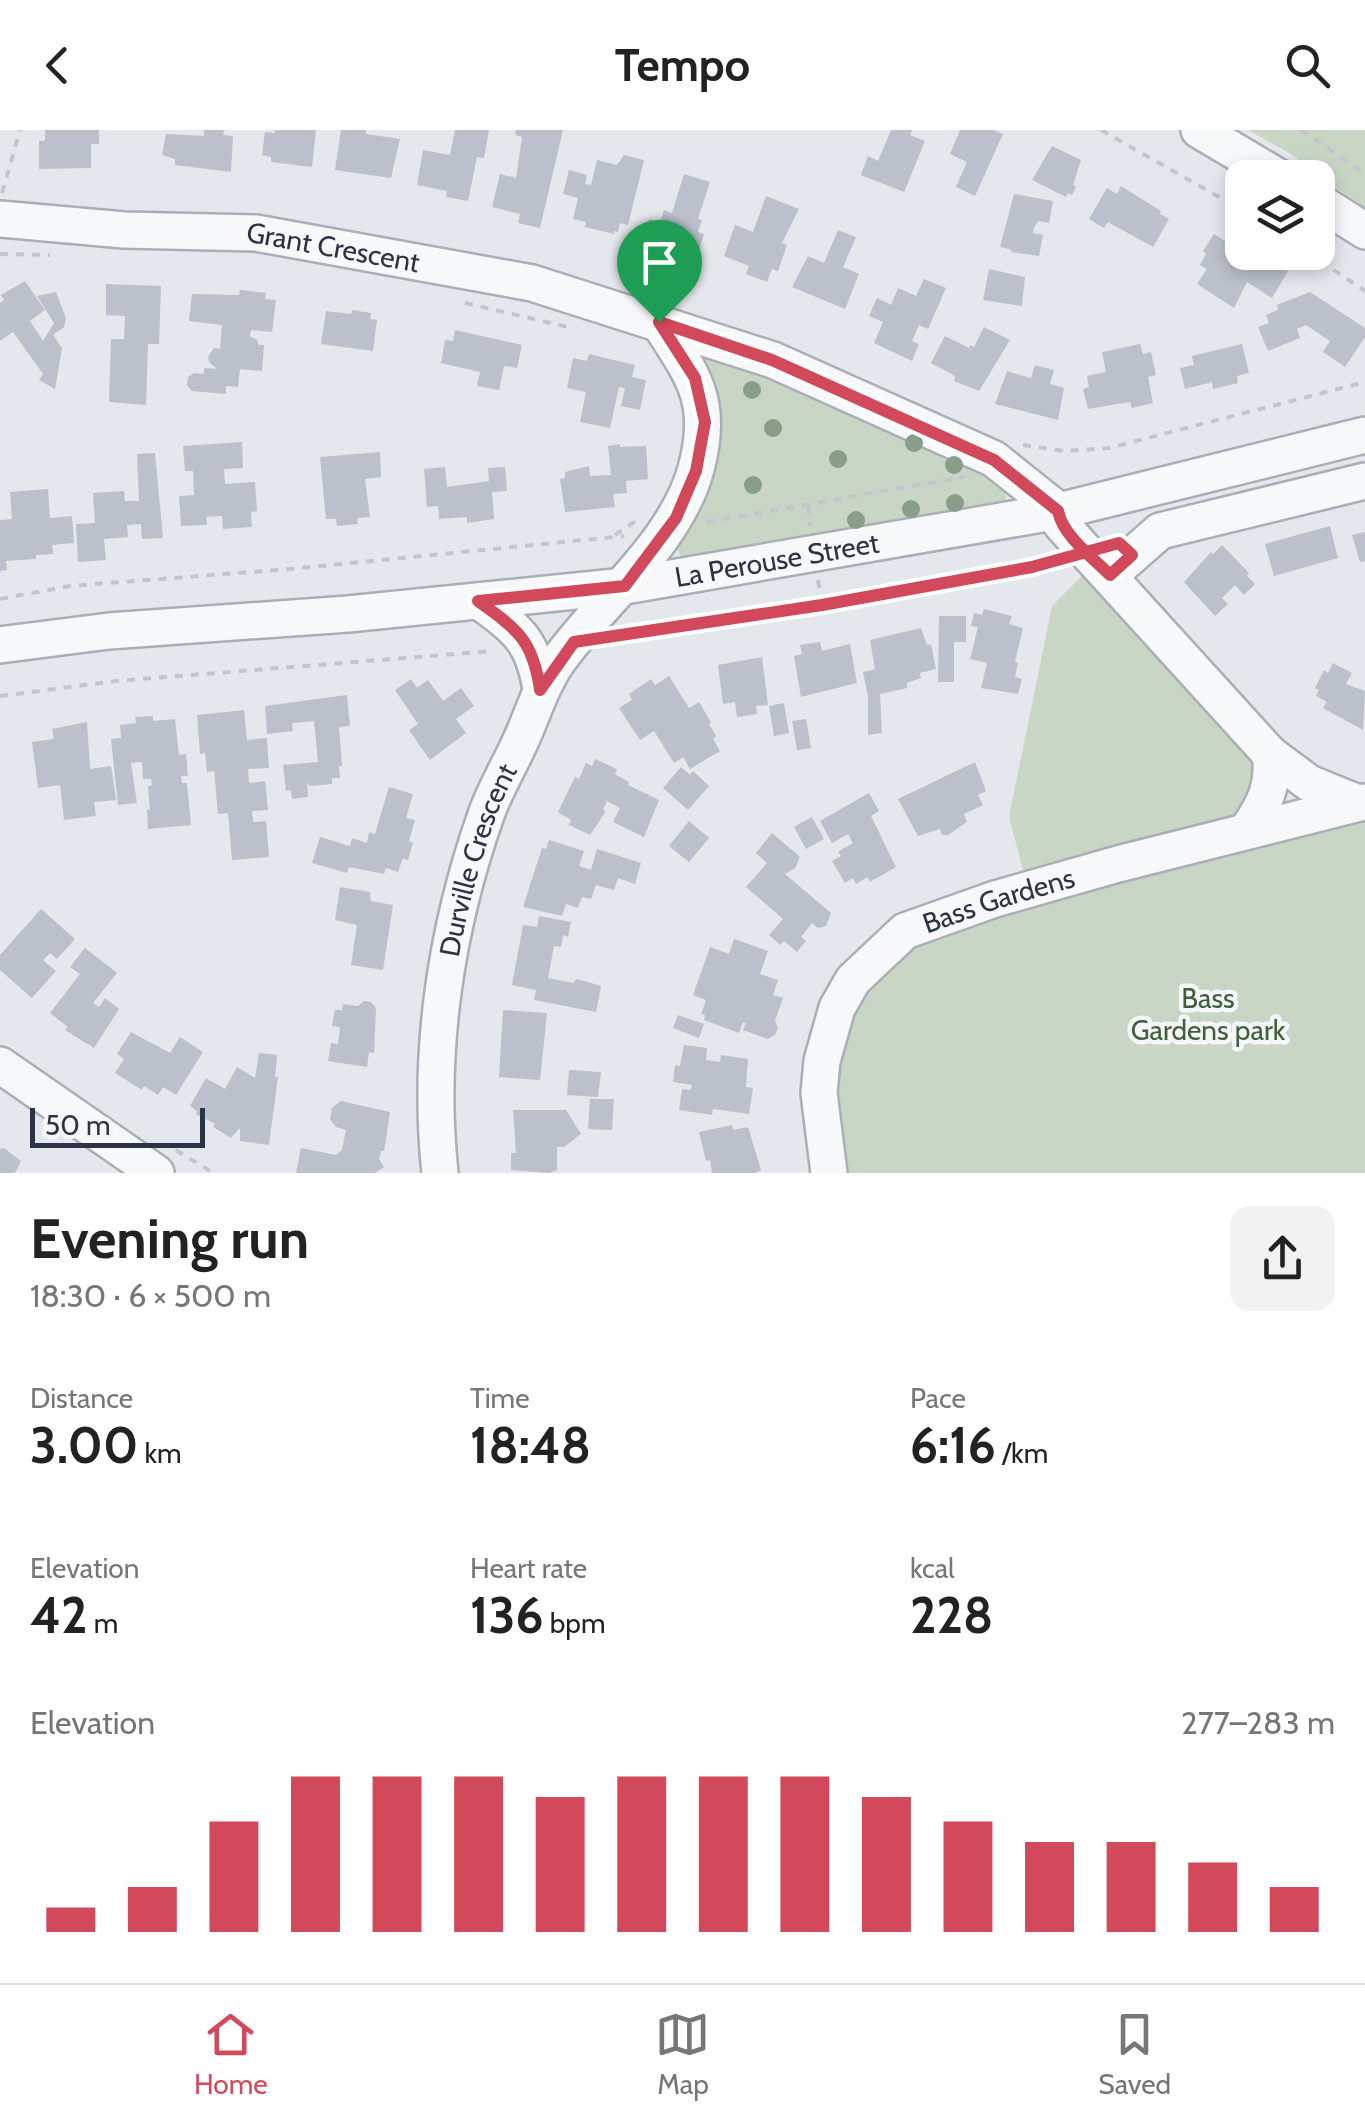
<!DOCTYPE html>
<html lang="en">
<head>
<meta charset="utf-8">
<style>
  body { margin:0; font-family:Cabin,sans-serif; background:#f2f2f2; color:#222; height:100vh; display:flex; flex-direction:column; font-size:38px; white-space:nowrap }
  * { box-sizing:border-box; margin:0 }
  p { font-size:32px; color:#767676 }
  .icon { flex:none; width:55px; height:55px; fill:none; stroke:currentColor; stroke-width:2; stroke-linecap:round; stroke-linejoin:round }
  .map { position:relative; height:1043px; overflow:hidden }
  .details { display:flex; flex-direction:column; background:#fff; flex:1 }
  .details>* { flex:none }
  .fabs { position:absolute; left:1225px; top:30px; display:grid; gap:20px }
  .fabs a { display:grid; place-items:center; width:110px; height:110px; border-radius:20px; background:#fff; box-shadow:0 5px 15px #0003; font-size:50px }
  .scale { position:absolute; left:30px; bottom:25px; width:175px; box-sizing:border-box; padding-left:10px; border:5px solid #2b3445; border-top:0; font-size:28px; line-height:35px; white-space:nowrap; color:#2b3445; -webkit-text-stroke:8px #f4f6f9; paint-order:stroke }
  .pin { position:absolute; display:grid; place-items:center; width:85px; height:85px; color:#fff; margin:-102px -42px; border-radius:50% 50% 50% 0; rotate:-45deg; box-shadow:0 0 10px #0007 }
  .pin .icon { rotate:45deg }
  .round { display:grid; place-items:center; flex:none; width:105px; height:105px; border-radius:20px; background:#f2f2f2 }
  .headline { display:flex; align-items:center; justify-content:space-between; height:170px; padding:0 30px }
  h1 { font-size:55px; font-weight:700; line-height:75px }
  .stats { display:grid; grid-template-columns:repeat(3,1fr); gap:15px; height:170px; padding:10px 30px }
  .stats div { display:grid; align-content:center }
  .stats b { font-size:50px; font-weight:700 }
  .stats small { font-size:28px; font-weight:400 }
  .stats p { font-size:28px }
  .chart { height:280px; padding:20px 30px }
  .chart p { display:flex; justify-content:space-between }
  .chart svg { width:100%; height:180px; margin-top:10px; stroke:#d1495b; stroke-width:6 }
  header { display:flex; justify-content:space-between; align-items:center; height:130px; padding:0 30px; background:#fff; font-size:45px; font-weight:700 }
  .tabs { display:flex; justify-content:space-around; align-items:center; height:140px; border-top:2px solid #e0e0e0; background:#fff; font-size:28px; color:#767676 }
  .tabs a { display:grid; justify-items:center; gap:5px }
  .tabs .on { color:#d1495b }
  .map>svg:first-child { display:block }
  .green { fill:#c9d6c5 }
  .building { fill:#bbc0ca }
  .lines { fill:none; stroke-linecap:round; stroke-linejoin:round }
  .minor-casing { stroke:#a9aeb7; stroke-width:40 }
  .path { stroke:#c2c5cb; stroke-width:4; stroke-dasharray:8 8; stroke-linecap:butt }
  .minor { stroke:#f7f8fa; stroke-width:35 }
  .tree { fill:#899d89 }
  .route-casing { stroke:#fff; stroke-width:20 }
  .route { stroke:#d1495b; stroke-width:12 }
  .labels { text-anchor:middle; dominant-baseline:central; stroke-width:9; stroke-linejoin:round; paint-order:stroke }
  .street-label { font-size:28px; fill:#2b3445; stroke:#f4f6f9 }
  .park-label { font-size:28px; fill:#3f6138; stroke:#f4f6f9 }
</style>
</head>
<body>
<header><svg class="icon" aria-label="back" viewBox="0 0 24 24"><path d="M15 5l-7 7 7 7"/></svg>Tempo<svg class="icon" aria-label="search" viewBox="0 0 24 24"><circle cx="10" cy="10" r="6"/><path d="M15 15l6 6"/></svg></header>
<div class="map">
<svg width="1365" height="1043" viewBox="0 0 1365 1043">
  <rect width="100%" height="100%" fill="#e4e7ec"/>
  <!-- green -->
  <g class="green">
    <polygon points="1248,0 1365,0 1365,79 1291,24"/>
    <polygon points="698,214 979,342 1006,359 1005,373 683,429 674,415 705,369 715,329 694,223"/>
    <polygon points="1089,439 1261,638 1235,692 1026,751 1009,687 1052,476"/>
    <polygon points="1365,686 1365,1043 839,1043 833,934 855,873 905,818 944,798"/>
  </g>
  <!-- building -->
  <g class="building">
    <polygon points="45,0 99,0 99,14 91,14 91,38 39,39 39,11 45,11"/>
    <polygon points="204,0 224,0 223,5 233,6 231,42 175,35 175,29 162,25 166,4 204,6"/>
    <polygon points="275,0 316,0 312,37 271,32 271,27 262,25 265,2 275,3"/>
    <polygon points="341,0 366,0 366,4 400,9 391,48 335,40"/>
    <polygon points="455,0 489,0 484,28 477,27 468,71 446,67 447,61 417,55 423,20 450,25"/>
    <polygon points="516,0 563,0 540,98 518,93 520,84 492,77 500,44 516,48 522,7 515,5"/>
    <polygon points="891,0 912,0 910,5 925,11 904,62 861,45 868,26 878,31"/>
    <polygon points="960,0 993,0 1003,4 975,66 956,57 967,32 950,24"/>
    <polygon points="1052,16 1081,30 1073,55 1076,57 1072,65 1068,63 1066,67 1032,50"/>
    <polygon points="624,25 644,30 628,95 620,93 618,102 614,101 614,104 585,97 586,92 573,89 578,68 563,64 569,40 587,45 585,54 591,55 597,30 617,35"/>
    <polygon points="684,44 710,52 698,89 702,90 698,102 704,104 693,138 640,121 649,89 660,93 664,80 672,83"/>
    <polygon points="1121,56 1161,81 1160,84 1169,89 1153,117 1108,92 1104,98 1089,89 1107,58 1117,64"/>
    <polygon points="1014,64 1053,71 1049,93 1038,91 1034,98 1033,103 1043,105 1039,126 1011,122 1012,120 1000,117"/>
    <polygon points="766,66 799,79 782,113 787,115 778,141 772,139 767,152 746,144 749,136 724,126 735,95 753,102"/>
    <polygon points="838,100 856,107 843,137 859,144 845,179 792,157 808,126 824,133"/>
    <polygon points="1214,104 1258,132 1262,125 1288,141 1272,168 1247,152 1234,178 1197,154 1207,139 1200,135 1206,124 1203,121"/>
    <polygon points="989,139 1025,147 1022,176 983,170"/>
    <polygon points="924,149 946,158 928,199 919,195 912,211 919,214 912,231 874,213 883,192 869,186 877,168 891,175 898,158 916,166"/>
    <polygon points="25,151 45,180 30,191 43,211 54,193 37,166 56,162 66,188 64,197 53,205 62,218 55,259 39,250 43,244 13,202 0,211 0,173 4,170 1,165"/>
    <polygon points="106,154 161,156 159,214 148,214 146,275 109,272 111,209 124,209 125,186 106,185"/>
    <polygon points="240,160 266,163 265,169 276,170 272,202 251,200 250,206 257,210 259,215 264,215 262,241 240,239 238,257 226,256 226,264 192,261 187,255 188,247 194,243 204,244 204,238 217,239 209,232 208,227 214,218 220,219 222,195 189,191 192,164 239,165"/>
    <polygon points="1310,162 1365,198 1365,207 1345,237 1323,222 1330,211 1306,195 1297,199 1300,208 1268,221 1258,197 1269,193 1266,185 1278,180 1277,175"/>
    <polygon points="352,180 371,183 370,189 377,190 373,221 321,214 326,181 351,184"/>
    <polygon points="984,197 1010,210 979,261 954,251 955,246 931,233 945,206 969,218 970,215 974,217"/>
    <polygon points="455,200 522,215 517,238 504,236 499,260 477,256 480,242 441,233 445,210 453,211"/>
    <polygon points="1140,214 1143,224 1151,222 1156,245 1148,247 1153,273 1132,278 1130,272 1088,279 1083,259 1089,257 1087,246 1106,242 1102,222"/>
    <polygon points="1242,214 1249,243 1237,246 1238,253 1213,259 1212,252 1185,259 1180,238 1194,235 1192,226"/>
    <polygon points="589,224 635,235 632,247 646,250 640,280 621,276 625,258 619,257 610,298 580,292 586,262 567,258 573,228 587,231"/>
    <polygon points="1035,235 1054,240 1050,254 1064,258 1058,290 995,274 1007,241 1031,248"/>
    <polygon points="242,312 243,338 224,339 225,354 255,352 257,381 251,382 252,397 223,399 222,386 206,387 207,395 181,396 179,366 194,365 193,341 185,341 183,316"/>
    <polygon points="620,314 620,317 646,316 648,349 626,351 627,363 613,364 615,377 565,382 560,349 565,348 565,342 589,336 590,346 611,345 608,316"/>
    <polygon points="380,322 381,347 365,349 370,387 357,388 358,394 337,396 336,389 326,389 320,327"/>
    <polygon points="155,323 163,408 142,409 141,394 127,395 128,407 104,409 106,430 78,432 76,394 95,393 93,363 124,361 125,371 139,371 137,324"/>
    <polygon points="445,337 447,357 489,351 488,338 505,337 507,361 492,362 494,389 467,393 467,387 439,389 438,376 427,377 424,339"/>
    <polygon points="48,359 50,388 72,386 74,413 52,415 53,424 36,425 36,429 6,431 7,440 0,441 0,390 12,389 10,362"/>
    <polygon points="1330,396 1338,428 1274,446 1265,414"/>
    <polygon points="1365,402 1365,431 1360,432 1352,405"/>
    <polygon points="1222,415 1249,443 1247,446 1255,454 1244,465 1235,455 1222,468 1228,474 1215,486 1184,452 1211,422 1213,424"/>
    <polygon points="984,479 1012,486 1009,494 1023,498 1015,532 1018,533 1015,547 1022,549 1018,564 981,558 987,533 970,529 978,497 971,496 974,483 982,485"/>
    <polygon points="939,486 966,486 966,512 954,512 954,552 938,552"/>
    <polygon points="921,498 927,515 931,514 936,539 920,543 921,548 907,553 907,558 880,564 882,603 868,605 868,566 863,542 875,539 870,510"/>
    <polygon points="820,512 822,521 850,514 857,553 801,567 794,526 802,524 800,515"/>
    <polygon points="762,527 768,575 756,576 757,584 737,587 735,572 723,574 718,535"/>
    <polygon points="1333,533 1352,543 1346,554 1365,561 1363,600 1323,578 1327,572 1316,566 1319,560 1315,558 1324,540 1328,543"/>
    <polygon points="669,546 689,578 699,572 711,592 709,594 716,606 713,609 720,621 690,639 683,627 674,633 654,601 640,610 619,578 632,570 629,564 651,549 655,555"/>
    <polygon points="411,549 417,558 428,550 443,571 461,558 474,576 456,589 466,603 430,630 409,600 418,594 395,560"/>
    <polygon points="347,565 350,596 339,597 342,636 339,636 340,648 332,648 332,654 309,656 307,650 308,667 292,669 291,660 286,661 283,635 318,632 314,591 292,593 293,601 267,604 265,576"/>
    <polygon points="784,573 789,603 774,606 769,576"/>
    <polygon points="244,580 247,610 267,608 269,638 248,639 249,653 265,651 268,680 252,681 253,692 266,691 269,727 232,730 228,683 218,684 214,641 207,642 205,623 200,624 197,585"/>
    <polygon points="153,586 153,591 175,589 179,625 186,624 188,646 181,646 182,653 187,653 191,695 148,699 147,680 150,679 148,656 152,656 151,649 143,649 142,632 131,633 137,673 118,675 111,609 121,608 120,595 136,593 135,587"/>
    <polygon points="806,589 811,618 797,620 792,591"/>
    <polygon points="87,592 90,639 111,636 116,670 94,672 96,686 64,690 60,655 38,658 32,612 54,609 52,599"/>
    <polygon points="595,629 617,639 615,644 629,652 628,655 659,670 644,707 613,692 620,678 607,671 603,680 606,681 590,705 569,695 571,690 558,682 575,647 579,649 586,633 592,636"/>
    <polygon points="975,632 986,661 978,665 983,675 964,684 967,692 948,705 942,705 940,699 918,706 898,669"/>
    <polygon points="681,637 690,645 693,641 709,656 688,680 663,658"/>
    <polygon points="389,657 413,664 406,688 415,690 409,711 413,713 408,730 403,728 398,742 386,738 384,744 349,737 347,743 312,733 320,707 350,716 352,708 367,713 369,702 375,704"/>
    <polygon points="869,663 879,681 871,686 896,737 870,752 867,747 856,754 853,748 845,753 832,731 841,726 838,722 853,713 848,704 832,713 820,691"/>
    <polygon points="812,687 824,709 806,719 794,697"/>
    <polygon points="689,691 709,708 689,732 669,716"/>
    <polygon points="772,703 800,727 795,738 785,744 831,783 826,796 818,798 812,793 801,807 806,811 797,822 784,811 780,815 769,805 783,789 746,757 767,733 756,723"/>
    <polygon points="549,710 584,721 579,736 591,740 597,719 641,733 635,754 618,748 614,760 596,755 591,769 582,767 578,778 566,774 562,786 523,777 542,718 546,719"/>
    <polygon points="340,757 370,762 371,771 393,775 383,840 351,835 357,795 335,790"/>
    <polygon points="41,779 75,809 57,829 50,823 43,830 56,841 32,868 0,840 0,825"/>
    <polygon points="539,786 571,792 568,807 563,805 561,817 554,816 548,848 573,853 577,849 601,856 596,882 534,870 536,860 512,855 523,795 537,797"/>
    <polygon points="734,809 768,821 760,844 778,850 773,865 783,868 775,891 778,898 775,905 768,909 743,900 746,893 743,892 739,903 704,890 705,885 701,884 706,870 693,865 710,817 729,824"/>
    <polygon points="85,818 117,843 93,873 99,877 105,868 119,879 94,918 65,900 68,897 50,883 80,844 70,837"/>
    <polygon points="364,871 371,872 376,878 374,923 369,922 367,937 328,931 331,913 338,914 340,897 332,896 335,880 342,880 343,874 358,876"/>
    <polygon points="503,880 547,883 540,950 499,947"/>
    <polygon points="678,885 704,894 699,908 673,898"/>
    <polygon points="131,902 170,923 180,907 203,922 176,965 163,957 158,965 144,956 142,960 115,943 124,929 117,924"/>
    <polygon points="684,915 707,918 706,930 720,932 721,925 748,929 746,957 753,958 749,984 713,979 712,985 679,980 682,959 691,960 692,955 673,952 675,935 680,936"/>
    <polygon points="259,923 277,925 275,947 278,947 269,1015 240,1011 240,998 231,1008 213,997 215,994 196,984 197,981 190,976 206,948 225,959 237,937 255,948"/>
    <polygon points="569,940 601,942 598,967 567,965"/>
    <polygon points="590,969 614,969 612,1000 588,999"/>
    <polygon points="341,971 390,982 384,1021 381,1021 379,1029 384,1037 375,1043 296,1043 301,1018 336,1025 342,1020 346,1000 336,997 330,989 332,978"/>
    <polygon points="513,980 566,980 581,1004 564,1017 557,1017 557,1040 549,1043 511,1040 511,1023 516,1023"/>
    <polygon points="732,995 733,1000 748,997 761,1040 756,1043 712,1043 710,1030 706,1031 699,1002"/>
    <polygon points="4,1018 21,1031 15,1043 0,1043 0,1019"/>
  </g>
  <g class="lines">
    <!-- minor casing -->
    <g class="minor-casing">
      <g id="minor">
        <polyline points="1199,0 1280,48"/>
        <polyline points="1318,71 1365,101"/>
        <path id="s1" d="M0,89L124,100L256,103L532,153L773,230L994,329L1059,381L1061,394L1270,624L1309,653L1358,673"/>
        <polyline points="1110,445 1160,401 1365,351"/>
        <path d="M479,471C517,499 533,510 541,559"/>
        <path id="s2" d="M0,515L109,501L348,484L625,456L1059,381L1365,305"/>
        <path d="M1247,700C1264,676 1275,654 1270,624"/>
        <polyline points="0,935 156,1043"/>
        <path id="s3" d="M440,1043C427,923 446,798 486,685C495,659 510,635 521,610C533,584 540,558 556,534C599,472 675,415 696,339C714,272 694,247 659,193"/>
        <path id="s4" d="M829,1043L819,963L822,931L837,878L853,850L905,801L995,769L1118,734L1364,672"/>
      </g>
    </g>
    <!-- path -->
    <g class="path">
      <polyline points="1101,0 1242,80"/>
      <polyline points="1301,0 1365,44"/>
      <polyline points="2,63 20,0"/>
      <polyline points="1307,122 1365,161"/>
      <polyline points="0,124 50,125"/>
      <polyline points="465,173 568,197"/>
      <polyline points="1023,315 1065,321 1109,318 1365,252"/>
      <polyline points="808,376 810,396"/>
      <polyline points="707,392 964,347"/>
      <polyline points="615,405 636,391"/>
      <polyline points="818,450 822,475"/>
      <polyline points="0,469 70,456 290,439 624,406"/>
      <polyline points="617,506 822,475 1055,430"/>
      <polyline points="0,566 116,551 493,521"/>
      <polyline points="176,1020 213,1043"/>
    </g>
    <!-- minor -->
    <use href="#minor" class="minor"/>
  </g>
  <!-- trees -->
  <g class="tree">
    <circle cx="752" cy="260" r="9"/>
    <circle cx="773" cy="298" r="9"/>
    <circle cx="914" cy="313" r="9"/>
    <circle cx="838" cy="329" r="9"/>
    <circle cx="954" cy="335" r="9"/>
    <circle cx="753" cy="355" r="9"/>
    <circle cx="955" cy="373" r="9"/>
    <circle cx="911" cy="379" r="9"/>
    <circle cx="856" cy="390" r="9"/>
  </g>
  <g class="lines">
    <!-- route casing -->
    <g class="route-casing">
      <path id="route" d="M659,192L695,248L705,292L696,341L676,388L625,456L478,471C517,499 533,510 540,560L574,512L822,475L1032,437L1119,413L1132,425L1110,445C1092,427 1063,406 1058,381L994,330L772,230L659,192"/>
    </g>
    <!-- route -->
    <use href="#route" class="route"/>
  </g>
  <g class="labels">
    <!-- street labels -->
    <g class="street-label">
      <text stroke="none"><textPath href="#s1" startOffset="335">Grant Crescent</textPath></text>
      <text stroke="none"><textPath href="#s2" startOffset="782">La Perouse Street</textPath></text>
      <text stroke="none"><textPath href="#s3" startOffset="318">Durville Crescent</textPath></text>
      <text stroke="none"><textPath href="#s4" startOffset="370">Bass Gardens</textPath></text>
    </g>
    <!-- park labels -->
    <g class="park-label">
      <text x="1208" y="868">Bass<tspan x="1208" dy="32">Gardens park</tspan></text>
    </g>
  </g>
</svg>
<div class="fabs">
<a><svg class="icon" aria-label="layers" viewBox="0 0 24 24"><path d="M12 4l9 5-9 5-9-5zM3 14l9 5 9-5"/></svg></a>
</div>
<div class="scale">50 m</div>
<div class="pin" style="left:659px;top:192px;background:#1e9e55"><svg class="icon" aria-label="arrive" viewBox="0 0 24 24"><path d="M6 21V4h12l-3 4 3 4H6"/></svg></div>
</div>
<section class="details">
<div class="headline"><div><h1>Evening run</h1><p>18:30 · 6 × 500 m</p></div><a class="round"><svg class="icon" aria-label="share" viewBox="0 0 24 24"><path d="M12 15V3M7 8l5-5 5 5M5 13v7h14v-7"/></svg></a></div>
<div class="stats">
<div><p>Distance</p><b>3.00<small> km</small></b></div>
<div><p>Time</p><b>18:48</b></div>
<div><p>Pace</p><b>6:16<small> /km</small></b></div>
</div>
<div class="stats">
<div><p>Elevation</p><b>42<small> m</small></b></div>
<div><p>Heart rate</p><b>136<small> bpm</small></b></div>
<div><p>kcal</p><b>228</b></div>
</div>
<div class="chart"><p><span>Elevation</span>277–283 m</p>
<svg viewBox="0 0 160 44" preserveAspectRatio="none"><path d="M5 44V38M15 44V33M25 44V17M35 44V6M45 44V6M55 44V6M65 44V11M75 44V6M85 44V6M95 44V6M105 44V11M115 44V17M125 44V22M135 44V22M145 44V27M155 44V33"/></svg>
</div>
</section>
<nav class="tabs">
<a class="on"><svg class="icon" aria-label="home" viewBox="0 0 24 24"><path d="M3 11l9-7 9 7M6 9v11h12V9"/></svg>Home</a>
<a><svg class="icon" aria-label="map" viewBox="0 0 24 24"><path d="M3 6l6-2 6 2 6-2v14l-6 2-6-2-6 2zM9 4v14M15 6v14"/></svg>Map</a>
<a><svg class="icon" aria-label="saved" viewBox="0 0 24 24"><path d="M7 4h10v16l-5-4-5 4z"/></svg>Saved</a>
</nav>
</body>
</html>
